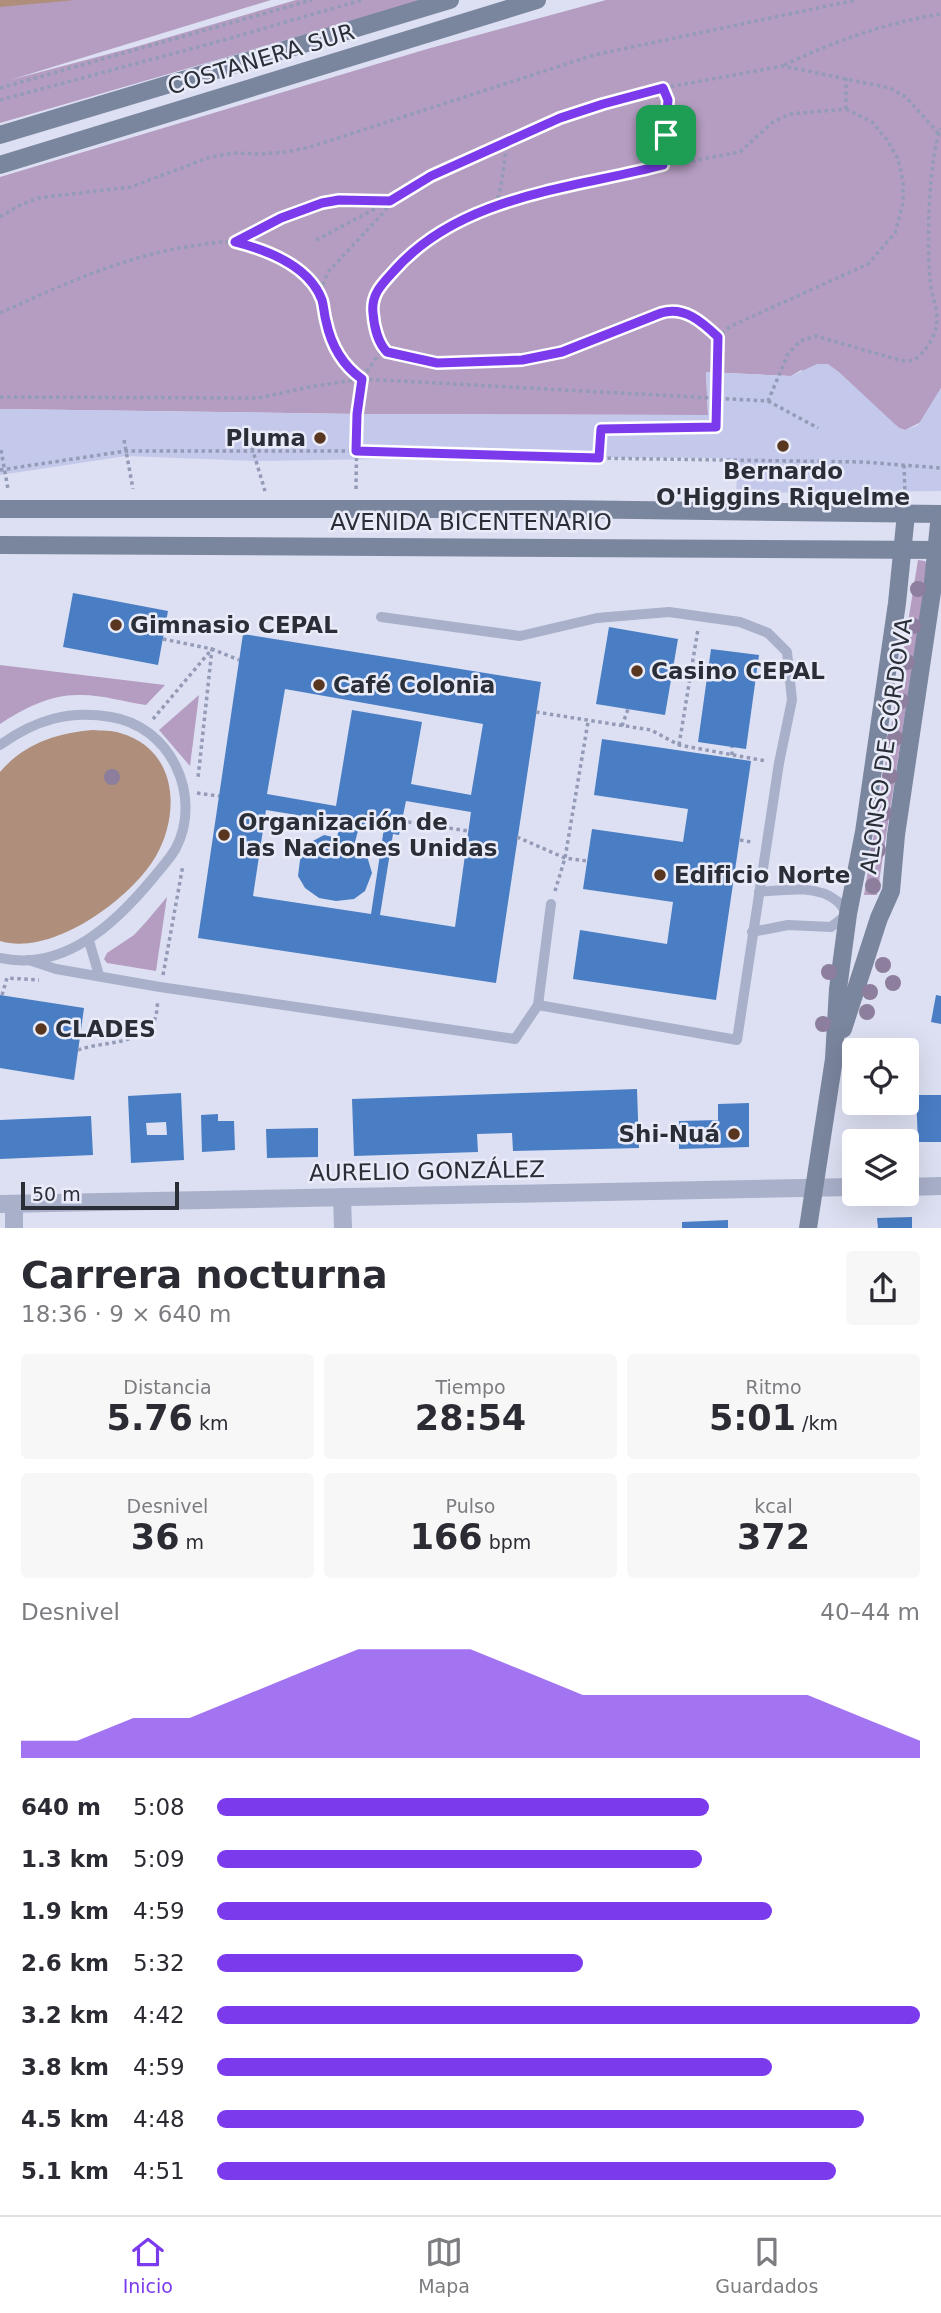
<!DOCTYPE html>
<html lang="es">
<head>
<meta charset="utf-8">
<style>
  body { margin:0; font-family:"DejaVu Sans",sans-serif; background:#f7f7f7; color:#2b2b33; height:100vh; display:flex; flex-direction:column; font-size:26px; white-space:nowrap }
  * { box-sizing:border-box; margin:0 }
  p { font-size:23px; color:#7c7c81 }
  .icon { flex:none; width:38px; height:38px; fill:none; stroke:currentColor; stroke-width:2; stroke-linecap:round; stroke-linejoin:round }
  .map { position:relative; height:1228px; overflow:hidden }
  .sheet { display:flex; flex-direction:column; background:#fff; flex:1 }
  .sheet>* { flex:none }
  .fabs { position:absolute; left:842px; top:1038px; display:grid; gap:14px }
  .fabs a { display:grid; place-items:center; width:77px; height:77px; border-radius:7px; background:#fff; box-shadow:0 7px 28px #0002; font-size:35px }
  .scale { position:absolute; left:21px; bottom:18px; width:158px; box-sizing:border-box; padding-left:7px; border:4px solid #292e37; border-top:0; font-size:19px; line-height:24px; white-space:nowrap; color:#292e37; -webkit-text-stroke:5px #e9ebf9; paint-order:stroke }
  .pin { position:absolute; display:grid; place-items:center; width:60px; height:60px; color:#fff; margin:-30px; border-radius:14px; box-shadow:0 4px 10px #0006 }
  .round { display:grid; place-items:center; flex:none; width:74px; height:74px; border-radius:7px; background:#f7f7f7 }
  .head { display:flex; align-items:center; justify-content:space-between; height:119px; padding:0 21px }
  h1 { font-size:38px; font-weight:800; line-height:52px }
  .metrics { display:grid; grid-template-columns:repeat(3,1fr); gap:10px; height:119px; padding:7px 21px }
  .metrics div { display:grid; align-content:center; border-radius:7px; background:#f7f7f7; text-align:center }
  .metrics b { font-size:35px; font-weight:800 }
  .metrics small { font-size:19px; font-weight:400 }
  .metrics p { font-size:19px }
  .chart { height:196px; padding:14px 21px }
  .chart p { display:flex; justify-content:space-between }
  .chart svg { width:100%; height:126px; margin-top:7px; fill:#7c3aed; opacity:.7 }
  ul { padding:0 21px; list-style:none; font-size:23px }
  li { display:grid; grid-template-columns:112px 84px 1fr; align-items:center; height:52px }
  li i { height:18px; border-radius:9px; background:#7c3aed }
  .dock { display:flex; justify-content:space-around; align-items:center; height:98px; border-top:2px solid #e1e1e2; background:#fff; font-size:19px; color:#7c7c81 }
  .dock a { display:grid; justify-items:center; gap:4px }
  .dock .selected { color:#7c3aed }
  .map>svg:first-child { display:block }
  .green { fill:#b59dc1 }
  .plaza { fill:#c4c8ea }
  .water { fill:#af8f7c }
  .building { fill:#497dc4; fill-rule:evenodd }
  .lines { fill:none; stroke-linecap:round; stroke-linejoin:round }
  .path { stroke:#939bb6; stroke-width:3.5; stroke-dasharray:3.5 3.5; stroke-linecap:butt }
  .lane { stroke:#a9b0ca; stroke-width:10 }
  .street { stroke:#a9b0ca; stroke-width:18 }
  .secondary { stroke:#7a859e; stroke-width:18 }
  .tree { fill:#8c7e9c }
  .route-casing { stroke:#fff; stroke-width:14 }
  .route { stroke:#7c3aed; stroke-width:9 }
  .poi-dot { fill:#58361f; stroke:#e9ebf9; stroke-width:2.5 }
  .labels { text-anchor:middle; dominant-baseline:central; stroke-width:5; stroke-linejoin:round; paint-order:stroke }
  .street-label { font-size:23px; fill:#292e37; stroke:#e9ebf9 }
  .poi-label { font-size:23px; font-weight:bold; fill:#292e37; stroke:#e9ebf9; text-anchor:start }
</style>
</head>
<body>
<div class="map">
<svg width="941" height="1228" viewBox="0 0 941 1228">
  <rect width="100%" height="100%" fill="#dde0f2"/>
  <!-- green -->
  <g class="green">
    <polygon points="0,0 271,0 10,80 135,47 296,0 422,0 0,123"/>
    <polygon points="606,0 941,0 941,388 921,422 905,430 899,428 873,406 801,370 791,376 706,372 708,415 357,414 0,409 0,177 427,49"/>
    <polygon points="918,560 925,561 928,565 877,895 864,895"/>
    <path d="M0,665L165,685L146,705C125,702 103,695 81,695C52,694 24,708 0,724Z"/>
    <polygon points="199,695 190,766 159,730"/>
    <polygon points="167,897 156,971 107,963 104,959 107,953 134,935 146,922"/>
  </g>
  <!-- plaza -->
  <polygon class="plaza" points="817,364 828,364 839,372 899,428 905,430 918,425 941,388 941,491 736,493 738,460 723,458 517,457 256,461 126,456 0,475 0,409 357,414 708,415 706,372 791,376"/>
  <!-- water -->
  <g class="water">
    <polygon points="0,0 76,0 0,7"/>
    <path d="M93,730C102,731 112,730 120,733C177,749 181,812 156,856C131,899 52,957 0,941V772C25,743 57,733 93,730Z"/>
  </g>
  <!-- building -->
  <g class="building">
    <polygon points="73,593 168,611 158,665 63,647"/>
    <polygon points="609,627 678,639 665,715 596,704"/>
    <path d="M243,634L541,682L496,983L198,938ZM285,689L483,724L471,795L411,784L422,722L352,710L336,806L267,794ZM406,801L471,812L455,927L380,915L393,834L399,835ZM266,810L340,822L337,838L324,835L311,842L300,860L298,876L305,888L319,898L336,901L354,899L365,891L372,873L367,856L355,842L359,827L384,828L371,914L253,896Z"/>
    <polygon points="711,649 759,655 746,749 698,742"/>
    <polygon points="602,739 751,761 716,1000 573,979 580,930 667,944 673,902 583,889 592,829 683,842 688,809 594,795"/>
    <polygon points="0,995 84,1008 74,1080 0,1068"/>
    <polygon points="936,995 941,996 941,1024 931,1022"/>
    <polygon points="637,1089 639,1148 513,1151 512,1133 477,1134 478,1152 354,1156 352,1099"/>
    <path d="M181,1093L184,1160L131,1163L128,1096ZM166,1122L167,1135H147L146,1123Z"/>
    <polygon points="916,1095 941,1095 941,1142 918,1142"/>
    <polygon points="749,1103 749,1147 679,1149 679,1121 718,1120 718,1104"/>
    <polygon points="218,1114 218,1121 234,1121 235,1150 202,1152 201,1115"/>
    <polygon points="91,1116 93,1155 0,1159 0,1120"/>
    <polygon points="318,1128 318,1157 267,1158 266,1129"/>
    <polygon points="912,1217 912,1228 878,1228 877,1218"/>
    <polygon points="728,1220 728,1228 682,1228 682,1222"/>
  </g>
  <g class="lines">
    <!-- path -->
    <g class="path">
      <path d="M784,65C835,41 885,23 941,14"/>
      <polyline points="0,88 312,0"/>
      <polyline points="663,88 668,100 666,135"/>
      <polyline points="0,100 224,40 362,0"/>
      <path d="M846,109L872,122L887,140L898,159L903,181V203L895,233L868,264L731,326L718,337C704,324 690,312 670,310L561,352L522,360L437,363L387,352C378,343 374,326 373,313C371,295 382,285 393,272C460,195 571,189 663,165L666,135L677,164L740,152L773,122L790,114Z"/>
      <polyline points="846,109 846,78"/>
      <polyline points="496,205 501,186 507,143"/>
      <polyline points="0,217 20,205 38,198 131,187 210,157 233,153 257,154 286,152 310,147 594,55 856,0"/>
      <polyline points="316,240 388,202"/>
      <path d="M237,241C266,225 306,202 339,200C356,198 374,200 390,201"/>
      <path d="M0,313C62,285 124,256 192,246C206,244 221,241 235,242C254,244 274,254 290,264C303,273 315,285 321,300"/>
      <polyline points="360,378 349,370 331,340 321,290 328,272 384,212 390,201 431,176 560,118 603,104 663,88 783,66 890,88 906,97 939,134"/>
      <path d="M0,397L258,398L309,387L362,379L768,401L788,354L800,341L816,336L899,360C904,361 910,362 915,359C924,354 934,338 936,328C940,313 931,295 930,280C927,244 928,160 941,128"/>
      <polyline points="768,401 818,428"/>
      <polyline points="124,440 133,489"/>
      <polyline points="250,441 265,491"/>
      <polyline points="1,450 8,489"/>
      <polyline points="599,458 601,429 716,427 718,337"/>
      <polyline points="904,465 905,494"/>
      <polyline points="0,470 126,451 356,451 517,457 863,462 941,468"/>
      <polyline points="356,489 357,414 362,379 383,348"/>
      <polyline points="163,639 212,649 198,778"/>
      <polyline points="536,712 651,730 679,745 766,761"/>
      <polyline points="153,719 212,649 239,660"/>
      <polyline points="622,726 628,709"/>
      <polyline points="679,745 698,629"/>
      <polyline points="732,755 732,747"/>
      <polyline points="197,793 219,796"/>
      <polyline points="401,821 469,831"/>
      <polyline points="517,837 565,858 587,861"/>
      <polyline points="740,840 751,842"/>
      <polyline points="555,891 565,858 588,722"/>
      <polyline points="163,975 183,865"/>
      <polyline points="2,995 7,978 39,980"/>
      <path d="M78,1050C103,1041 137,1046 154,1021C157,1016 157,1006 158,1000"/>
    </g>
    <!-- lane -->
    <g class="lane">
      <path d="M0,745C35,720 68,710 111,717C170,726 203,795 176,848C170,859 160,869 153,878C115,924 64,972 0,958"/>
      <path d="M752,932L788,925L831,927L848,914C844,910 841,904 837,901C817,884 783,890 759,892"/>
      <polyline points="89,941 99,975"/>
      <polyline points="29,960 56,969 160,987 515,1039 538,1005 737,1040 779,763 792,700 787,652 768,633 740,622 669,612 597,618 520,636 381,617"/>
      <polyline points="538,1005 551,904"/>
    </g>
    <!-- street -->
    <g class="street">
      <polyline points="906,1187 941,1186"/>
      <polyline points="342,1197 343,1228"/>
      <polyline points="0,1204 854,1187"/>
      <polyline points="14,1204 14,1228"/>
    </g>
    <!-- secondary -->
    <g class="secondary">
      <polyline points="0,135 450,0"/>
      <polyline points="0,165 537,0"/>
      <polyline points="0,509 560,509 941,514"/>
      <polyline points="0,545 941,550"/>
      <polyline points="843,1029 879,918 891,891 896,835 932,592 940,514"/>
      <polyline points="808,1228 834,1059 838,989 848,914 864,832 897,603 906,514"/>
    </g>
  </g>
  <!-- trees -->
  <g class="tree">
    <circle cx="918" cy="589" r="8"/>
    <circle cx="913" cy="626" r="8"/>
    <circle cx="907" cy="662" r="8"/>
    <circle cx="901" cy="701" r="8"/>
    <circle cx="895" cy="738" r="8"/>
    <circle cx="890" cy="776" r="8"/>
    <circle cx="112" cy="777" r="8"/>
    <circle cx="884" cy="813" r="8"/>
    <circle cx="878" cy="850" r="8"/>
    <circle cx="873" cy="886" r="8"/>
    <circle cx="883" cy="965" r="8"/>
    <circle cx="829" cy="972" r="8"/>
    <circle cx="893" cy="983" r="8"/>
    <circle cx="870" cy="992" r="8"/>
    <circle cx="867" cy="1012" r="8"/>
    <circle cx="823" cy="1024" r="8"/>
  </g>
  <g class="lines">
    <!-- route casing -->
    <g class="route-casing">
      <path id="route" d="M663,88L668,100L663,165C571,189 460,195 393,272C381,285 371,295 373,313C374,326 378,343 387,352L437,363L522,360L562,352L661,313C684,306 701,321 718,337L716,427L601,429L599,458L356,451L357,414L362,379C342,365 331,345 326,321C324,314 324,307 322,300C309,265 267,250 235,242L281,218L322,203L339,200L390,201L431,176L560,118L603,104Z"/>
    </g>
    <!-- route -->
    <use href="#route" class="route"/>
  </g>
  <!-- markers -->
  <g class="poi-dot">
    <circle cx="320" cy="438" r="7"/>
    <circle cx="783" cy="446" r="7"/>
    <circle cx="116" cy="625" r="7"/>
    <circle cx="637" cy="671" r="7"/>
    <circle cx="319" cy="685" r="7"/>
    <circle cx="224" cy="835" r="7"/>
    <circle cx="660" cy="875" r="7"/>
    <circle cx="41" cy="1029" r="7"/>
    <circle cx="734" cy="1134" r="7"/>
  </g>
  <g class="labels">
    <!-- street labels -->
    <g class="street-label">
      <text transform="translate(261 59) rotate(-17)">COSTANERA SUR</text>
      <text x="471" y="522">AVENIDA BICENTENARIO</text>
      <text transform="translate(886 746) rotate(-82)">ALONSO DE CÓRDOVA</text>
      <text transform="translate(427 1171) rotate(-1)">AURELIO GONZÁLEZ</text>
    </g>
    <!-- poi labels -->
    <g class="poi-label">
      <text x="306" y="438" text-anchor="end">Pluma</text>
      <text x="783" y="471" text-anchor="middle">Bernardo<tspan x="783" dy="26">O'Higgins Riquelme</tspan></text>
      <text x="130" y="625">Gimnasio CEPAL</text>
      <text x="651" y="671">Casino CEPAL</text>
      <text x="333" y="685">Café Colonia</text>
      <text x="238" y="822">Organización de<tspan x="238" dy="26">las Naciones Unidas</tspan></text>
      <text x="674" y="875">Edificio Norte</text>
      <text x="55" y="1029">CLADES</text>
      <text x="720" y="1134" text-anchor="end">Shi-Nuá</text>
    </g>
  </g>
</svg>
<div class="fabs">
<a><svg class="icon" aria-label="locate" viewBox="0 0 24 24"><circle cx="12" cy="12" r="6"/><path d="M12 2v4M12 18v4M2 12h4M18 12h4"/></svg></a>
<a><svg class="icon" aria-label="layers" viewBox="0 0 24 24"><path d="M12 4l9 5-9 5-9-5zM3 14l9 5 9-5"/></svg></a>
</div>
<div class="scale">50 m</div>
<div class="pin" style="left:666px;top:135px;background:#1e9e55"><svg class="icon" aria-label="arrive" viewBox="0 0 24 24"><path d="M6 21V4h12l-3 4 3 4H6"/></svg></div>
</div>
<section class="sheet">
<div class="head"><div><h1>Carrera nocturna</h1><p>18:36 · 9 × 640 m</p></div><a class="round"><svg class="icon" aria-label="share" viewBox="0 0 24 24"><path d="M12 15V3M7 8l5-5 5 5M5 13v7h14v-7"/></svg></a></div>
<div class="metrics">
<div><p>Distancia</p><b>5.76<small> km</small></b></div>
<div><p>Tiempo</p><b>28:54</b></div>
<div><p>Ritmo</p><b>5:01<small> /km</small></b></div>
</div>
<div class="metrics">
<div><p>Desnivel</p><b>36<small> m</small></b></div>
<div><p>Pulso</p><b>166<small> bpm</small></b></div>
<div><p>kcal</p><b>372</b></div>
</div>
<div class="chart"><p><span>Desnivel</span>40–44 m</p>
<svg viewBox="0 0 160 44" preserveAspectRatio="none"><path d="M0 44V38L10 38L20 30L30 30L40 22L50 14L60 6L70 6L80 6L90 14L100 22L110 22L120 22L130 22L140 22L150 30L160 38V44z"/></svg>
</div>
<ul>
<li><b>640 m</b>5:08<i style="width:70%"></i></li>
<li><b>1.3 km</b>5:09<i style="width:69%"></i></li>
<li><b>1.9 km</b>4:59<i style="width:79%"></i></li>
<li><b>2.6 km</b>5:32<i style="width:52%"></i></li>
<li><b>3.2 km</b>4:42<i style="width:100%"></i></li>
<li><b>3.8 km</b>4:59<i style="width:79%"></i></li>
<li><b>4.5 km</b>4:48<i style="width:92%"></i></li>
<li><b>5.1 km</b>4:51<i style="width:88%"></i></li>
</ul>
</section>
<nav class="dock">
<a class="selected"><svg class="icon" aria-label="home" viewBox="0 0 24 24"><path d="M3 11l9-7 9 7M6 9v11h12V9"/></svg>Inicio</a>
<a><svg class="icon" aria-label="map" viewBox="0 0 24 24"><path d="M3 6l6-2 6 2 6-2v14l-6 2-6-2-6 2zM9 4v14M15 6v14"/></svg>Mapa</a>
<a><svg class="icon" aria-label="saved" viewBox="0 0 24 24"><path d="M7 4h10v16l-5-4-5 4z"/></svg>Guardados</a>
</nav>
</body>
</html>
